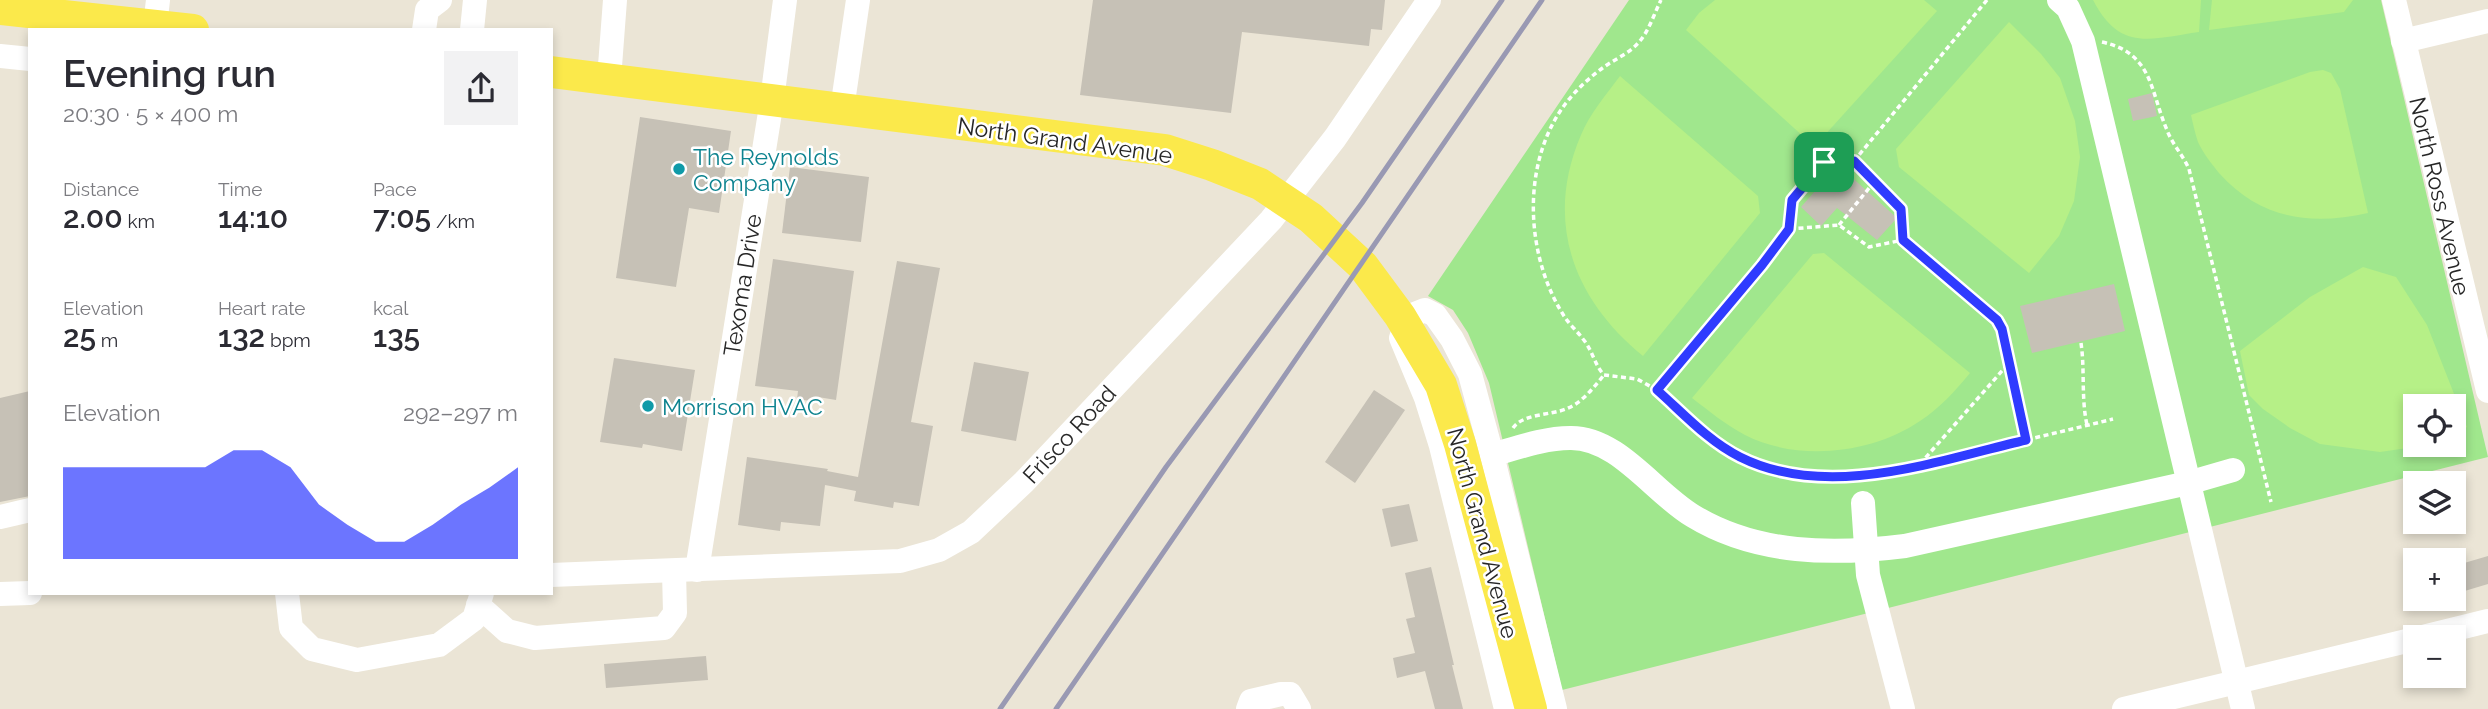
<!DOCTYPE html>
<html lang="en">
<head>
<meta charset="utf-8">
<style>
  body { margin:0; font-family:Raleway,sans-serif; background:#f2f2f3; color:#2b2b33; height:100vh; display:flex; flex-direction:column; font-size:26px; white-space:nowrap }
  * { box-sizing:border-box; margin:0 }
  p { font-size:23px; color:#7c7c81 }
  .icon { flex:none; width:38px; height:38px; fill:none; stroke:currentColor; stroke-width:2; stroke-linecap:round; stroke-linejoin:round }
  .map { position:relative; flex:1; overflow:hidden }
  .details { position:absolute; left:28px; top:28px; width:525px; height:567px; display:flex; flex-direction:column; background:#fff; border-radius:0px; box-shadow:0 4px 10px #0003 }
  .details>* { flex:none }
  .fabs { position:absolute; left:2403px; top:394px; display:grid; gap:14px }
  .fabs a { display:grid; place-items:center; width:63px; height:63px; border-radius:0px; background:#fff; box-shadow:0 4px 10px #0003; font-size:35px }
  .pin { position:absolute; display:grid; place-items:center; width:60px; height:60px; color:#fff; margin:-30px; border-radius:14px; box-shadow:0 4px 10px #0006 }
  .round { display:grid; place-items:center; flex:none; width:74px; height:74px; border-radius:0px; background:#f2f2f3 }
  .headline { display:flex; align-items:center; justify-content:space-between; height:119px; padding:0 35px }
  h1 { font-size:38px; font-weight:600; line-height:52px }
  .stats { display:grid; grid-template-columns:repeat(3,1fr); gap:10px; height:119px; padding:7px 35px }
  .stats div { display:grid; align-content:center }
  .stats b { font-size:30px; font-weight:600 }
  .stats small { font-size:19px; font-weight:400 }
  .stats p { font-size:19px }
  .chart { height:196px; padding:14px 35px }
  .chart p { display:flex; justify-content:space-between }
  .chart svg { width:100%; height:126px; margin-top:7px; fill:#2f3bff; opacity:.7 }
  .map>svg:first-child { display:block }
  .green { fill:#a0e78d; fill-rule:evenodd }
  .pitch { fill:#b6f087 }
  .building { fill:#c6c1b6 }
  .lines { fill:none; stroke-linecap:round; stroke-linejoin:round }
  .path { stroke:#fff; stroke-width:3.5; stroke-dasharray:5 3.5; stroke-linecap:butt }
  .minor { stroke:#fff; stroke-width:24 }
  .major { stroke:#fbe94b; stroke-width:32 }
  .rail { stroke:#9999b3; stroke-width:5 }
  .route-casing { stroke:#fff; stroke-width:14 }
  .route { stroke:#2f3bff; stroke-width:9 }
  .culture-dot { fill:#0f9aa8; stroke:#fff; stroke-width:2.5 }
  .labels { text-anchor:middle; dominant-baseline:central; stroke-width:5; stroke-linejoin:round; paint-order:stroke }
  .street-label { font-size:23px; fill:#272727; stroke:#fff }
  .culture-label { font-size:23px; fill:#0d838f; stroke:#fff; text-anchor:start }
</style>
</head>
<body>
<div class="map">
<svg width="2488" height="709" viewBox="0 0 2488 709">
  <rect width="100%" height="100%" fill="#ebe5d6"/>
  <!-- green -->
  <path class="green" d="M1629,0H2381L2488,457L1562,690L1489,383L1468,333L1453,310L1428,296ZM2415,406H2454V444H2415Z"/>
  <!-- pitch -->
  <g class="pitch">
    <polygon points="1715,0 1924,0 1937,11 1823,137 1805,138 1686,30 1699,13"/>
    <path d="M2093,0H2201L2199,32C2150,39 2120,52 2093,0Z"/>
    <polygon points="2212,0 2353,0 2344,12 2209,30"/>
    <polygon points="2009,22 2041,54 2060,78 2075,121 2080,157 2074,201 2059,236 2029,273 1899,167 1896,149"/>
    <path d="M2323,70L2331,73L2340,89L2368,213C2310,226 2260,219 2219,173C2211,163 2203,153 2198,142C2195,133 2193,124 2191,115L2310,72Z"/>
    <path d="M1620,76L1758,196L1760,213L1643,356C1573,299 1544,221 1581,135C1590,113 1606,95 1620,76Z"/>
    <path d="M1824,253L1970,373C1955,391 1940,408 1920,421C1871,454 1798,462 1745,435C1726,425 1709,411 1692,398L1813,254Z"/>
    <polygon points="2363,267 2396,277 2427,325 2467,427 2454,434 2454,406 2415,406 2415,444 2428,445 2380,452 2320,444 2290,428 2263,409 2249,395 2240,351 2310,297"/>
  </g>
  <!-- building -->
  <g class="building">
    <polygon points="1093,0 1385,0 1382,30 1371,29 1369,46 1242,32 1231,113 1080,95"/>
    <polygon points="2152,93 2157,116 2133,121 2128,99"/>
    <polygon points="640,117 731,131 719,213 689,208 676,287 616,278"/>
    <polygon points="1838,165 1897,218 1877,240 1837,208 1821,226 1801,207"/>
    <polygon points="790,167 869,177 861,242 782,233"/>
    <polygon points="773,259 854,271 836,400 818,397 818,402 797,399 798,391 755,386"/>
    <polygon points="897,261 940,268 911,422 933,426 919,506 894,502 893,508 854,501 856,491 825,485 820,526 781,522 780,531 738,525 747,457 828,469 827,471 858,477"/>
    <polygon points="2114,284 2125,331 2032,353 2020,306"/>
    <polygon points="614,358 695,370 682,451 643,444 642,448 600,442"/>
    <polygon points="974,362 1029,372 1016,441 961,431"/>
    <polygon points="1374,390 1405,410 1355,483 1325,462"/>
    <polygon points="30,391 30,496 0,502 0,398"/>
    <polygon points="1409,504 1418,541 1391,547 1382,509"/>
    <polygon points="2488,556 2488,584 2458,593 2454,566"/>
    <polygon points="1431,567 1454,665 1452,665 1463,709 1435,709 1425,671 1397,678 1393,658 1415,653 1406,619 1415,617 1405,573"/>
    <polygon points="706,656 708,680 606,688 604,664"/>
  </g>
  <g class="lines">
    <!-- path -->
    <g class="path">
      <path d="M1987,0L1854,161L1824,162L1792,200L1789,229L1762,266L1657,390C1683,413 1708,441 1740,457C1813,493 1893,470 1968,453C2017,442 2065,431 2113,419"/>
      <path d="M2102,42C2153,53 2150,91 2167,130C2172,144 2183,155 2189,169L2271,502"/>
      <polyline points="1855,162 1901,209 1903,240 1997,320 2002,329 2026,440"/>
      <polyline points="1839,225 1874,182"/>
      <polyline points="1790,229 1839,225 1869,247 1903,240"/>
      <path d="M2081,343C2085,370 2081,398 2087,425"/>
      <path d="M1657,390L1637,379L1604,375C1594,364 1593,351 1583,339C1578,332 1571,326 1566,319C1525,258 1520,163 1566,103C1577,89 1590,77 1604,67C1615,59 1630,53 1639,42C1649,31 1654,14 1661,0"/>
      <path d="M1513,428C1522,414 1551,415 1566,409C1582,403 1593,388 1604,375"/>
      <polyline points="1920,464 2009,363"/>
    </g>
    <!-- minor -->
    <g class="minor">
      <polyline points="2059,0 2068,8 2083,41 2243,709"/>
      <polyline points="2394,0 2488,391"/>
      <polyline points="155,26 158,0"/>
      <polyline points="424,30 427,10 440,0"/>
      <polyline points="472,30 475,0"/>
      <polyline points="2403,41 2488,21"/>
      <polyline points="0,56 30,59"/>
      <polyline points="609,79 615,0"/>
      <polyline points="842,109 858,0"/>
      <path d="M1492,455C1517,448 1544,438 1570,438C1618,437 1654,493 1693,516C1757,555 1834,555 1905,546L2188,483L2233,470"/>
      <polyline points="1863,503 1868,575 1903,709"/>
      <polyline points="0,517 30,510"/>
      <polyline points="697,570 772,100 785,0"/>
      <polyline points="551,575 900,561 939,550 971,532 1024,482 1271,220 1335,138 1429,0"/>
      <polyline points="287,593 291,628 312,649 357,660 439,645 474,619 482,593"/>
      <polyline points="0,594 30,593"/>
      <polyline points="478,605 507,631 535,638 664,628 675,613 674,571"/>
      <polyline points="2423,637 2488,621"/>
      <polyline points="1248,709 1251,701 1281,694 1290,694 1299,709"/>
      <polyline points="1506,709 1441,446 1426,398 1401,338 1410,316 1425,310 1435,315 1452,339 1470,374 1492,455 1555,709"/>
      <polyline points="2124,709 2415,639"/>
    </g>
    <!-- major -->
    <g class="major">
      <polyline points="0,9 193,30"/>
      <polyline points="551,72 1165,150 1212,165 1260,184 1311,218 1363,266 1400,316 1441,385 1460,444 1531,709"/>
    </g>
    <!-- rail -->
    <g class="rail">
      <polyline points="1000,709 1166,467 1362,203 1502,0"/>
      <polyline points="1056,709 1542,0"/>
    </g>
  </g>
  <g class="lines">
    <!-- route casing -->
    <g class="route-casing">
      <path id="route" d="M1854,161L1901,209L1903,240L1997,320L2002,329L2026,440C1936,461 1828,501 1740,457C1708,441 1683,413 1657,390L1762,265L1789,229L1792,200L1824,162Z"/>
    </g>
    <!-- route -->
    <use href="#route" class="route"/>
  </g>
  <!-- markers -->
  <g class="culture-dot">
    <circle cx="679" cy="169" r="7"/>
    <circle cx="648" cy="406" r="7"/>
  </g>
  <g class="labels">
    <!-- street labels -->
    <g class="street-label">
      <text transform="translate(1065 140) rotate(8)">North Grand Avenue</text>
      <text transform="translate(2440 196) rotate(77)">North Ross Avenue</text>
      <text transform="translate(742 285) rotate(-81)">Texoma Drive</text>
      <text transform="translate(1069 434) rotate(-47)">Frisco Road</text>
      <text transform="translate(1483 533) rotate(75)">North Grand Avenue</text>
    </g>
    <!-- culture labels -->
    <g class="culture-label">
      <text x="693" y="156">The Reynolds<tspan x="693" dy="26">Company</tspan></text>
      <text x="662" y="406">Morrison HVAC</text>
    </g>
  </g>
</svg>
<div class="fabs">
<a><svg class="icon" aria-label="locate" viewBox="0 0 24 24"><circle cx="12" cy="12" r="6"/><path d="M12 2v4M12 18v4M2 12h4M18 12h4"/></svg></a>
<a><svg class="icon" aria-label="layers" viewBox="0 0 24 24"><path d="M12 4l9 5-9 5-9-5zM3 14l9 5 9-5"/></svg></a>
<a>+</a>
<a>−</a>
</div>
<div class="pin" style="left:1824px;top:162px;background:#1e9e55"><svg class="icon" aria-label="arrive" viewBox="0 0 24 24"><path d="M6 21V4h12l-3 4 3 4H6"/></svg></div>
<section class="details">
<div class="headline"><div><h1>Evening run</h1><p>20:30 · 5 × 400 m</p></div><a class="round"><svg class="icon" aria-label="share" viewBox="0 0 24 24"><path d="M12 15V3M7 8l5-5 5 5M5 13v7h14v-7"/></svg></a></div>
<div class="stats">
<div><p>Distance</p><b>2.00<small> km</small></b></div>
<div><p>Time</p><b>14:10</b></div>
<div><p>Pace</p><b>7:05<small> /km</small></b></div>
</div>
<div class="stats">
<div><p>Elevation</p><b>25<small> m</small></b></div>
<div><p>Heart rate</p><b>132<small> bpm</small></b></div>
<div><p>kcal</p><b>135</b></div>
</div>
<div class="chart"><p><span>Elevation</span>292–297 m</p>
<svg viewBox="0 0 160 44" preserveAspectRatio="none"><path d="M0 44V12L10 12L20 12L30 12L40 12L50 12L60 6L70 6L80 12L90 25L100 32L110 38L120 38L130 32L140 25L150 19L160 12V44z"/></svg>
</div>
</section>
</div>
</body>
</html>
